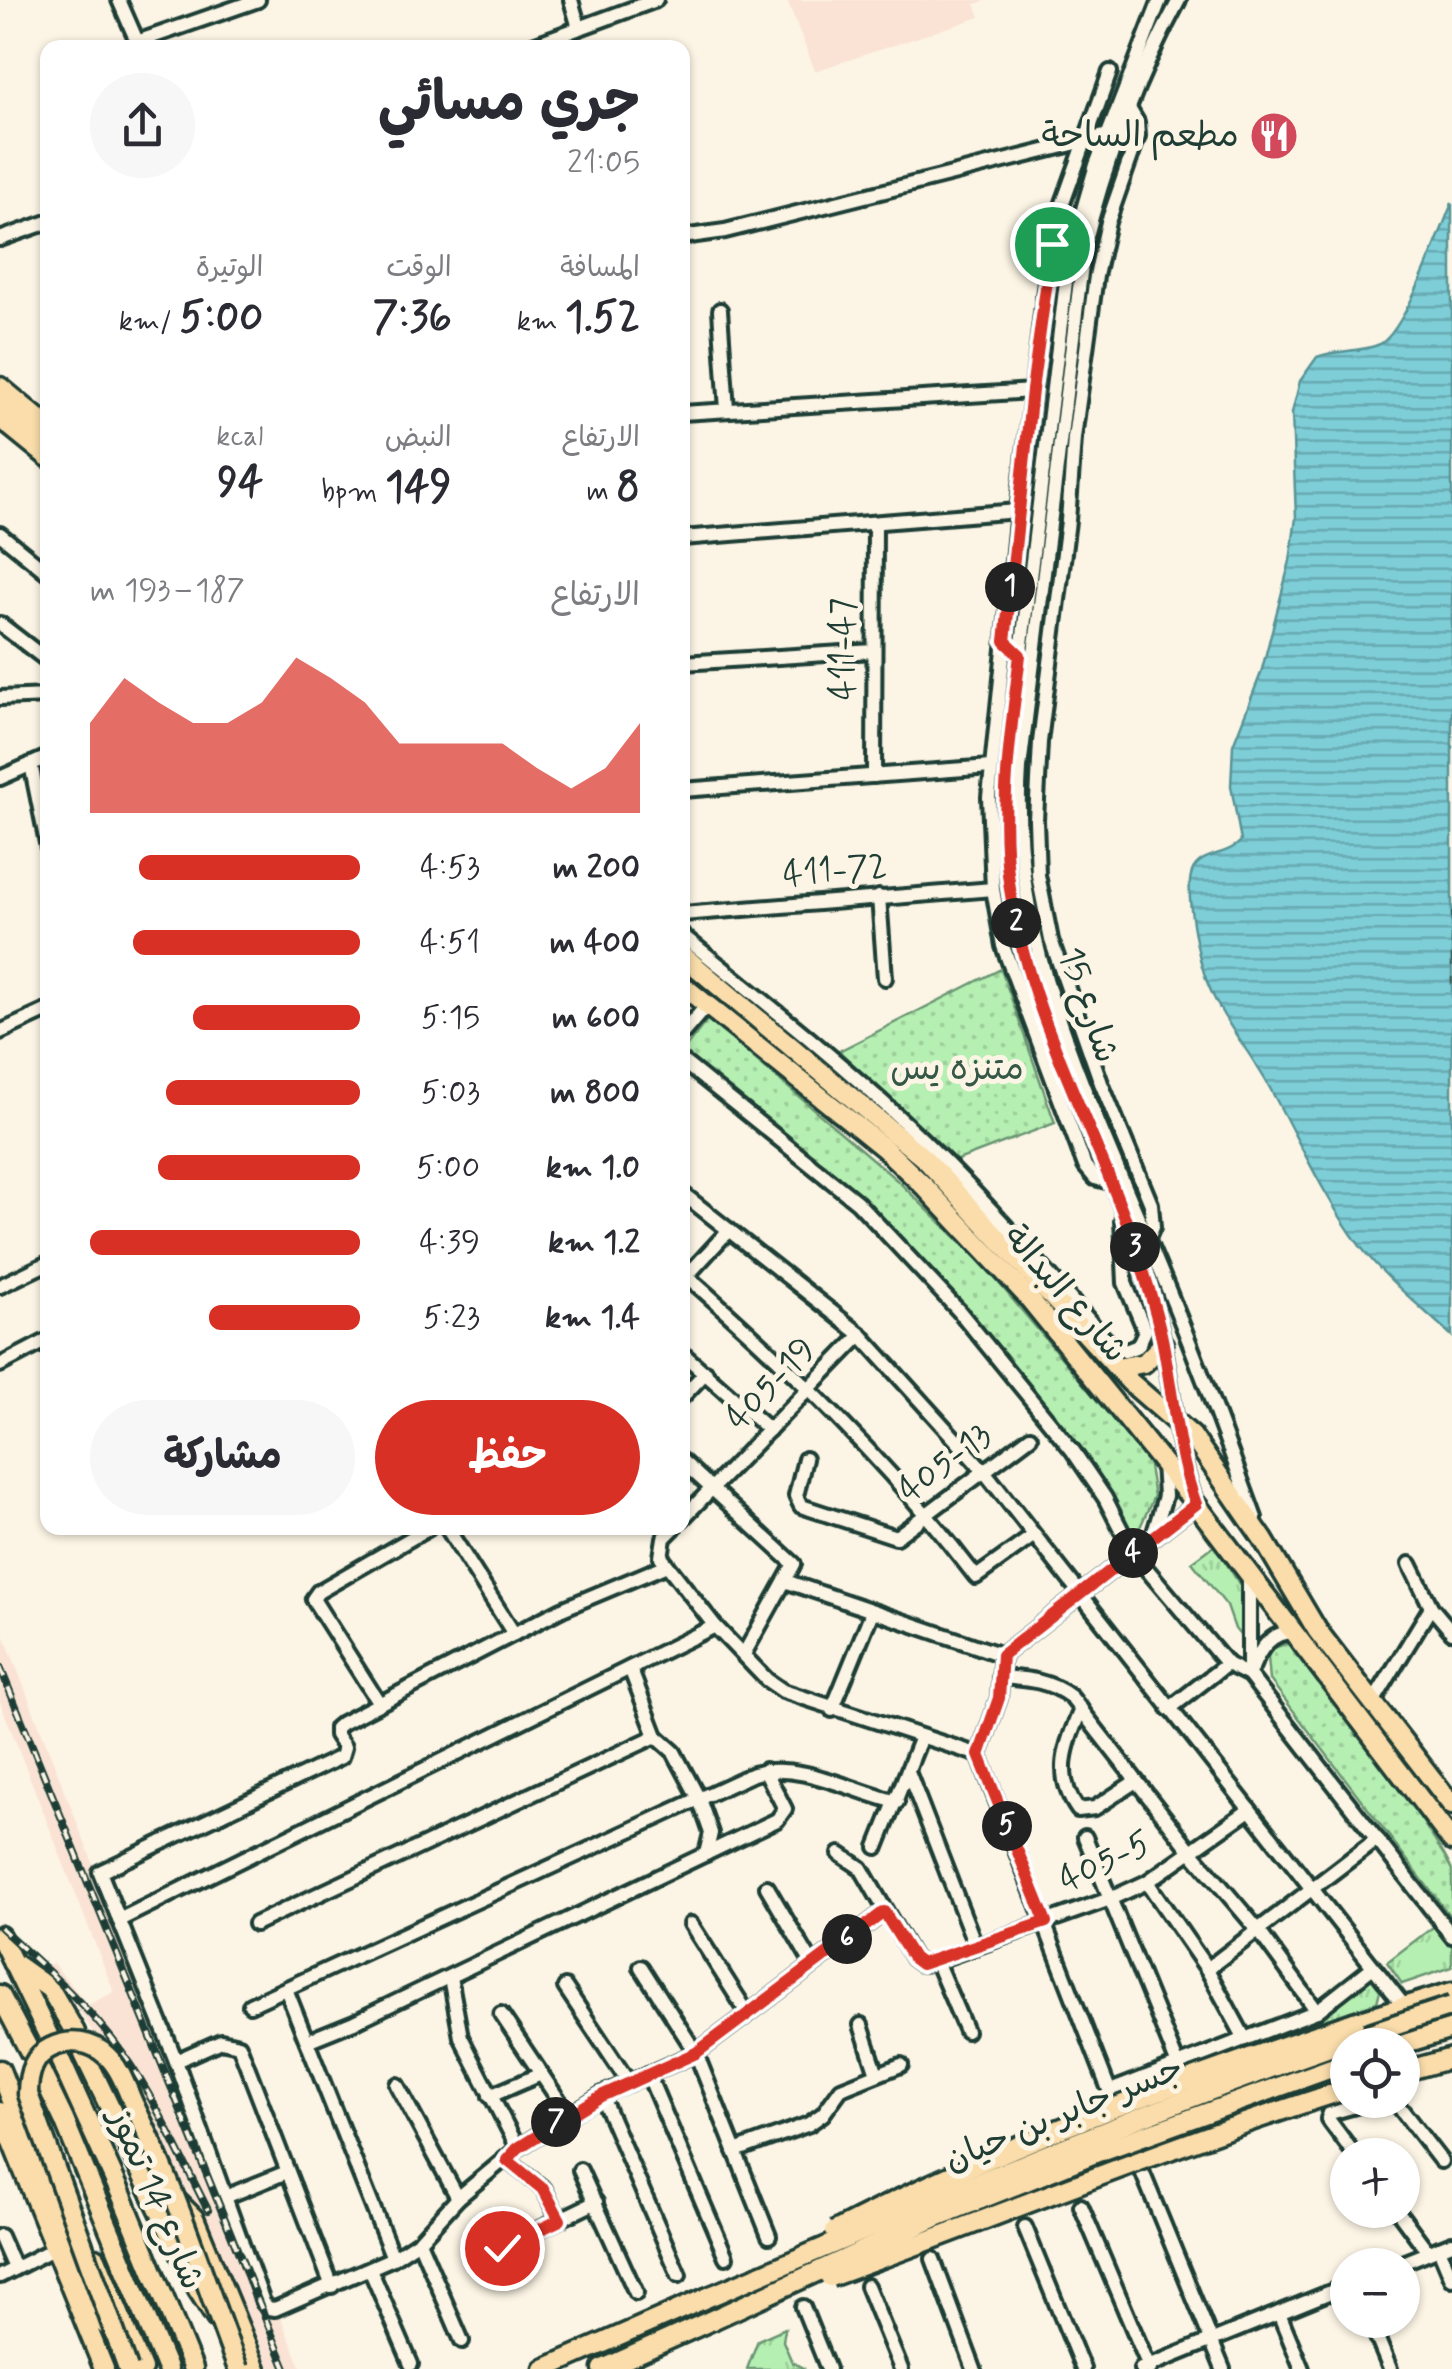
<!DOCTYPE html>
<html lang="ar">
<head>
<meta charset="utf-8">
<style>
  body { margin:0; font-family:Mynerve,"Playpen Sans Arabic",sans-serif; background:#f7f7f7; color:#2b2b33; direction:rtl; height:100vh; display:flex; flex-direction:column; font-size:38px; white-space:nowrap }
  * { box-sizing:border-box; margin:0 }
  p { font-size:32px; color:#7c7c81 }
  .icon { flex:none; width:55px; height:55px; fill:none; stroke:currentColor; stroke-width:2; stroke-linecap:round; stroke-linejoin:round }
  .map { position:relative; flex:1; overflow:hidden; direction:ltr }
  .details { position:absolute; left:40px; top:40px; width:650px; height:1495px; display:flex; flex-direction:column; background:#fff; border-radius:20px; box-shadow:0 2px 8px #0004; direction:rtl }
  .details>* { flex:none }
  .buttons { position:absolute; left:1330px; top:2028px; display:grid; gap:20px }
  .buttons a { display:grid; place-items:center; width:90px; height:90px; border-radius:50%; background:#fff; box-shadow:0 2px 8px #0004; font-size:50px }
  .pin { position:absolute; display:grid; place-items:center; width:85px; height:85px; color:#fff; margin:-42px; border:5px solid #fff; border-radius:50%; box-shadow:0 2px 10px #0007 }
  .km { position:absolute; width:50px; height:50px; margin:-25px; border-radius:50%; background:#222; color:#fff; font-size:28px; line-height:50px; text-align:center }
  .round { display:grid; place-items:center; flex:none; width:105px; height:105px; border-radius:52px; background:#f7f7f7 }
  .summary { display:flex; align-items:center; justify-content:space-between; height:170px; padding:0 50px }
  h1 { font-size:55px; font-weight:700; line-height:75px }
  .figures { display:grid; grid-template-columns:repeat(3,1fr); gap:15px; height:170px; padding:10px 50px }
  .figures div { display:grid; align-content:center }
  .figures b { font-size:42px; font-weight:700 }
  .figures small { font-size:28px; font-weight:400 }
  .figures p { font-size:28px }
  .chart { height:280px; padding:20px 50px }
  .chart p { display:flex; justify-content:space-between }
  .chart svg { width:100%; height:180px; margin-top:10px; fill:#d93025; opacity:.7 }
  .button { display:flex; gap:20px; margin-top:auto; padding:20px 50px }
  .button a { flex:1; height:115px; border-radius:60px; background:#d93025; color:#fff; font-size:40px; font-weight:700; line-height:115px; text-align:center }
  .button a+a { background:#f7f7f7; color:#2b2b33 }
  ul { padding:0 50px; list-style:none; font-size:32px }
  li { display:grid; grid-template-columns:160px 120px 1fr; align-items:center; height:75px }
  li i { height:25px; border-radius:12px; background:#d93025 }
  .map>svg:first-child { display:block }
  .built { fill:#fae3d4 }
  .grass { fill:url(#grass-tufts); stroke:#6a9673; stroke-width:2.5 }
  .park { fill:url(#park-dots); stroke:#6a9673; stroke-width:2.5 }
  .water { fill:url(#water-rules); stroke:#589496; stroke-width:2.5 }
  .lines { fill:none; stroke-linecap:round; stroke-linejoin:round }
  .ferry { stroke:#325a55; stroke-width:2.5; stroke-dasharray:12 10; stroke-linecap:butt }
  .minor-casing { stroke:#1f3d34; stroke-width:20 }
  .major-casing { stroke:#1f3d34; stroke-width:25 }
  .highway-casing { stroke:#1f3d34; stroke-width:28 }
  .minor { stroke:#fcf5e5; stroke-width:12 }
  .major { stroke:#faddab; stroke-width:18 }
  .highway { stroke:#faddab; stroke-width:20 }
  .rail-casing { stroke:#1f3d34; stroke-width:8 }
  .rail { stroke:#fcf5e5; stroke-width:4; stroke-dasharray:11; stroke-linecap:butt }
  .major-bridge-casing { stroke:#1f3d34; stroke-width:25; stroke-linecap:butt }
  .major-bridge { stroke:#faddab; stroke-width:18 }
  .route-casing { stroke:#fff; stroke-width:20 }
  .route { stroke:#d93025; stroke-width:12 }
  .labels { text-anchor:middle; dominant-baseline:central; stroke-width:10; stroke-linejoin:round; paint-order:stroke }
  .poi-label { font-size:35px; fill:#1f3d34; stroke:#fcf5e5; text-anchor:end }
  .street-label { font-size:35px; fill:#1f3d34; stroke:#fcf5e5 }
  .park-label { font-size:35px; fill:#365847; stroke:#fcf5e5 }
</style>
</head>
<body>
<div class="map">
<svg width="1452" height="2369" viewBox="0 0 1452 2369">
  <defs>
    <pattern id="grass-tufts" width="24" height="20" patternUnits="userSpaceOnUse" patternTransform="scale(2.5)"><rect width="24" height="20" fill="#b6efb2"/><path d="M3 7l-1-3M5 7V3M7 7l1-3M15 17l-1-3M17 17v-4M19 17l1-3" fill="none" stroke="#9cce9a"/></pattern>
    <pattern id="park-dots" width="8" height="8" patternUnits="userSpaceOnUse" patternTransform="scale(2.5)"><rect width="8" height="8" fill="#b6efb2"/><path d="M2 2h.1M6 6h.1" fill="none" stroke="#9cce9a" stroke-width="1.8" stroke-linecap="round"/></pattern>
    <pattern id="water-rules" width="6" height="5" patternUnits="userSpaceOnUse" patternTransform="scale(2.5)"><rect width="6" height="5" fill="#7eced8"/><path d="M0 2.5h6" fill="none" stroke="#67a8b0"/></pattern>
  </defs>
  <rect width="100%" height="100%" fill="#fcf5e5"/>
  <filter id="ink" filterUnits="userSpaceOnUse"><feTurbulence type="fractalNoise" baseFrequency=".01" numOctaves="2"/><feDisplacementMap in="SourceGraphic" scale="20" xChannelSelector="R" yChannelSelector="G"/><feConvolveMatrix kernelMatrix="1 2 1 2 8 2 1 2 1" color-interpolation-filters="sRGB"/></filter>
  <g filter="url(#ink)">
    <!-- built -->
    <g class="built">
      <polygon points="787,0 988,0 975,4 980,17 815,71"/>
      <polygon points="0,1625 112,1912 302,2369 269,2369 157,2128 48,1965 53,1963 88,2005 114,1992 0,1702"/>
    </g>
    <!-- grass -->
    <g class="grass">
      <polygon points="1215,1545 1245,1593 1244,1640 1235,1629 1227,1606 1192,1562"/>
      <polygon points="1437,1924 1452,1945 1452,1967 1402,1984 1387,1962"/>
      <polygon points="1371,1975 1381,1987 1377,2002 1265,2040 1264,2035"/>
      <polygon points="785,2328 783,2341 792,2362 805,2369 747,2369 758,2340"/>
    </g>
    <!-- park -->
    <g class="park">
      <polygon points="1001,969 1055,1123 955,1161 839,1051"/>
      <path d="M708,1019L899,1182L982,1263L1148,1461L1154,1496L1137,1534L1130,1533C1065,1433 996,1336 913,1250C842,1177 760,1116 683,1051Z"/>
      <polygon points="1291,1642 1392,1774 1444,1855 1452,1870 1452,1919 1270,1680 1268,1657 1271,1649"/>
    </g>
    <!-- water -->
    <path class="water" d="M1452,203V1336C1421,1307 1386,1279 1360,1246C1322,1195 1297,1136 1266,1081C1247,1048 1222,1019 1208,984C1199,962 1184,893 1192,872C1199,852 1228,856 1241,841L1231,786L1233,745L1261,673L1290,561L1296,518L1292,413L1300,381L1317,357C1337,349 1361,353 1380,344C1405,331 1440,232 1452,203Z"/>
    <g class="lines">
      <!-- ferry -->
      <polyline class="ferry" points="1452,911 1452,984"/>
      <!-- minor casing -->
      <g class="minor-casing">
        <g id="minor">
          <polyline points="119,0 140,48"/>
          <polyline points="571,0 579,28"/>
          <path d="M1179,0C1138,76 1104,164 1084,248L1020,768C1008,937 1085,1089 1148,1241C1187,1332 1221,1425 1255,1518"/>
          <polyline points="137,42 258,0"/>
          <polyline points="525,48 656,0"/>
          <polyline points="1130,110 1137,122 1138,136 1108,222 1096,276 1074,438 1068,521 1040,742 1036,820 1038,875 1051,940 1101,1083 1151,1204 1153,1227 1146,1243"/>
          <polyline points="682,237 725,231 1108,135"/>
          <polyline points="0,239 48,222"/>
          <polyline points="720,310 727,410"/>
          <polyline points="682,413 1032,391"/>
          <polyline points="0,534 48,573"/>
          <polyline points="682,538 1018,511"/>
          <polyline points="0,624 48,661"/>
          <polyline points="682,663 874,651"/>
          <polyline points="0,698 48,696"/>
          <polyline points="31,764 48,848"/>
          <polyline points="874,776 875,523"/>
          <polyline points="0,778 48,757"/>
          <polyline points="682,790 991,767"/>
          <polyline points="879,897 885,978"/>
          <polyline points="682,914 993,889"/>
          <path d="M682,935C757,996 833,1055 903,1121C975,1188 1040,1264 1105,1339L1125,1351L1138,1346L1145,1331L1125,1283L1122,1220"/>
          <polyline points="0,1032 48,1010"/>
          <polyline points="682,1034 707,1005"/>
          <polyline points="682,1061 857,1202 959,1311 1073,1451 1105,1498 1133,1553 1227,1664 1249,1675 1452,1936"/>
          <polyline points="1110,1182 1095,1178 1085,1166 1003,946 993,889 989,797 1018,511 1048,264 1063,203 1110,72"/>
          <polyline points="682,1193 861,1335 984,1471 1404,2006"/>
          <path d="M682,1272C789,1366 890,1464 976,1577L1033,1536"/>
          <polyline points="683,1280 729,1230"/>
          <polyline points="0,1286 48,1263"/>
          <polyline points="682,1353 769,1430"/>
          <polyline points="0,1365 48,1340"/>
          <polyline points="682,1397 706,1372"/>
          <polyline points="805,1459 796,1496 801,1506 896,1537 1030,1437"/>
          <polyline points="682,1461 794,1564 744,1654"/>
          <polyline points="682,1519 861,1335"/>
          <polyline points="447,1528 514,1634"/>
          <polyline points="674,1528 664,1538 661,1557 715,1626 767,1680 783,1691 979,1755"/>
          <polyline points="1153,1536 1165,1496 1163,1463"/>
          <polyline points="1410,1564 1431,1607 1452,1632"/>
          <polyline points="667,1565 562,1609 342,1723 336,1728 336,1735 344,1747 341,1757 100,1872 176,2061 263,2302 268,2308 275,2309 393,2258 419,2241 458,2198 518,2148 601,2095 696,2053 884,1912"/>
          <polyline points="785,1581 1002,1655"/>
          <path d="M1002,1655L1196,1504C1177,1452 1174,1402 1164,1348C1159,1319 1149,1289 1140,1260C1084,1085 993,963 1007,767L1069,257L1096,165L1160,0"/>
          <polyline points="1002,1655 999,1698 979,1755 1118,2113"/>
          <polyline points="630,1668 656,1736 674,1752 699,1799 711,1833 706,1854"/>
          <path d="M1252,1668C1260,1648 1272,1631 1295,1632"/>
          <polyline points="1249,1675 1249,1574"/>
          <path d="M1000,1677C1028,1679 1049,1680 1071,1697L1191,1851L1258,1930L1317,2011"/>
          <polyline points="379,1703 313,1599 318,1592 429,1528"/>
          <polyline points="1372,1704 1431,1607"/>
          <path d="M1081,1709C1066,1745 1053,1775 1078,1810L1095,1808L1136,1781"/>
          <polyline points="1169,1709 1227,1664"/>
          <polyline points="832,1710 872,1612"/>
          <polyline points="909,1774 976,1947"/>
          <polyline points="1085,1837 1178,2065"/>
          <polyline points="877,1847 921,1737"/>
          <polyline points="840,1854 861,1868 913,1958 921,1964 930,1963 1110,1899 1147,1882 1248,1811"/>
          <polyline points="1147,1882 1207,1969 1245,2039"/>
          <polyline points="767,1887 813,1965"/>
          <polyline points="119,1920 715,1626"/>
          <polyline points="255,1924 656,1736"/>
          <polyline points="691,1924 748,2014"/>
          <polyline points="936,1961 966,2031"/>
          <polyline points="641,1967 696,2053 769,2236"/>
          <polyline points="1207,1969 1377,1839"/>
          <polyline points="450,1977 461,2037 518,2148"/>
          <polyline points="565,1987 629,2083"/>
          <polyline points="286,1989 393,2258"/>
          <path d="M250,2005L753,1774C800,1761 851,1791 897,1802"/>
          <polyline points="501,2014 568,2114"/>
          <polyline points="861,2025 877,2074"/>
          <polyline points="307,2041 354,2022 777,1820 785,1809 765,1770"/>
          <polyline points="176,2061 221,2041 239,2045 332,2286"/>
          <polyline points="648,2074 726,2257"/>
          <polyline points="397,2085 458,2198"/>
          <polyline points="1110,2091 1317,2011 1373,1967"/>
          <polyline points="601,2095 679,2275"/>
          <polyline points="490,2096 541,2074"/>
          <polyline points="1394,2100 1441,2161"/>
          <polyline points="735,2151 809,2124 823,2114 841,2089 901,2065"/>
          <polyline points="1134,2152 1223,2369"/>
          <polyline points="1355,2155 1328,2119 1330,2113 1377,2100"/>
          <polyline points="507,2160 544,2189 559,2220"/>
          <polyline points="580,2170 636,2293"/>
          <polyline points="225,2197 287,2172"/>
          <polyline points="1081,2206 1150,2369"/>
          <polyline points="1397,2210 1428,2252"/>
          <polyline points="1025,2227 1083,2369"/>
          <polyline points="0,2236 14,2268"/>
          <polyline points="419,2241 462,2341"/>
          <polyline points="501,2248 596,2202"/>
          <polyline points="1439,2248 1452,2279"/>
          <polyline points="933,2259 974,2369"/>
          <polyline points="1397,2265 1452,2243"/>
          <polyline points="370,2269 411,2364"/>
          <polyline points="0,2276 55,2248"/>
          <polyline points="867,2286 901,2369"/>
          <polyline points="803,2307 828,2369"/>
          <polyline points="1279,2313 1302,2369"/>
          <polyline points="1370,2320 1390,2369"/>
          <polyline points="1141,2369 1348,2285"/>
        </g>
      </g>
      <!-- major casing -->
      <g class="major-casing">
        <g id="major">
          <polyline points="0,387 48,427"/>
          <polyline points="0,418 48,457"/>
          <polyline points="682,955 926,1160 1130,1382 1192,1436 1263,1539 1317,1630 1452,1805"/>
          <polyline points="682,985 884,1148 925,1187 1028,1297 1196,1504 1452,1841"/>
          <polyline points="1117,1368 1144,1363 1163,1344"/>
          <polyline points="0,1936 49,2037"/>
          <polyline points="12,1962 50,1989 75,2032"/>
          <polyline points="0,1995 30,2052"/>
          <polyline points="1354,2022 1452,1992"/>
          <polyline points="1399,2045 1452,2029"/>
          <polyline points="84,2054 198,2290 216,2318"/>
          <polyline points="58,2055 122,2196 193,2369"/>
          <polyline points="0,2070 94,2310 101,2321 114,2331"/>
          <polyline points="41,2072 64,2120 167,2369"/>
          <polyline points="1402,2072 1452,2058"/>
          <polyline points="0,2112 104,2369"/>
          <polyline points="176,2200 194,2218 256,2369"/>
          <polyline points="96,2258 142,2369"/>
          <polyline points="544,2369 706,2298"/>
          <polyline points="603,2369 712,2320"/>
        </g>
      </g>
      <!-- highway casing -->
      <g class="highway-casing">
        <polyline id="highway" points="0,402 48,442"/>
      </g>
      <!-- minor -->
      <use href="#minor" class="minor"/>
      <!-- major -->
      <use href="#major" class="major"/>
      <!-- highway -->
      <use href="#highway" class="highway"/>
      <!-- rail casing -->
      <g class="rail-casing">
        <g id="rail">
          <polyline points="0,1667 286,2369"/>
          <path d="M0,1927C42,1966 90,2007 123,2054C157,2102 181,2158 208,2210"/>
        </g>
      </g>
      <!-- rail -->
      <use href="#rail" class="rail"/>
      <!-- major-bridge casing -->
      <g class="major-bridge-casing">
        <g id="major-bridge">
          <path d="M835,2231C1002,2145 1177,2082 1354,2022"/>
          <path d="M830,2277C1002,2215 1172,2144 1348,2089"/>
          <path d="M706,2298C951,2193 1197,2087 1452,2006"/>
          <polyline points="712,2320 934,2218 1098,2152 1348,2062"/>
          <path d="M128,2369L28,2094C28,2076 32,2057 50,2048C69,2038 92,2041 107,2056C120,2068 126,2087 133,2103C176,2188 204,2280 238,2369"/>
        </g>
      </g>
      <!-- major-bridge -->
      <use href="#major-bridge" class="major-bridge"/>
    </g>
  </g>
  <g class="lines" filter="url(#ink)">
    <!-- route casing -->
    <g class="route-casing">
      <path id="route" d="M502,2248L560,2220L544,2190L507,2160L518,2148L601,2096L696,2053L884,1912L913,1958L921,1964L1046,1922L979,1755L999,1698L1002,1655L1196,1504C1177,1453 1174,1402 1164,1349C1159,1319 1149,1289 1140,1261C1100,1136 1029,1020 1010,889C998,811 1011,733 1020,655L1005,641L1032,390L1052,244"/>
    </g>
    <!-- route -->
    <use href="#route" class="route"/>
  </g>
  <!-- icons -->
  <defs>
    <g id="restaurant-disc" transform="scale(2.5)"><circle r="9.5" fill="#d1495b" stroke="#fcf5e5"/><path d="M-5-6h1v4h1v-4h1v4h1v-4h1v5L-1.5 .5V6h-2V.5L-5-1ZM5-6V6H3V1.5H1.5Q1.5-4 5-6Z" fill="#fff"/></g>
  </defs>
  <g fill-rule="evenodd">
    <use href="#restaurant-disc" x="1274" y="136"/>
  </g>
  <g class="labels">
    <!-- poi labels -->
    <g class="poi-label">
      <text x="1239" y="136">مطعم الساحة</text>
    </g>
    <!-- street labels -->
    <g class="street-label">
      <text transform="translate(844 649) rotate(-90)">411-47</text>
      <text transform="translate(835 871) rotate(-5)">411-72</text>
      <text transform="translate(1088 1005) rotate(71)">شارع 15</text>
      <text transform="translate(1065 1294) rotate(49)">شارع البدالة</text>
      <text transform="translate(771 1384) rotate(-46)">405-19</text>
      <text transform="translate(945 1463) rotate(-37)">405-13</text>
      <text transform="translate(1105 1862) rotate(-25)">405-5</text>
      <text transform="translate(1064 2114) rotate(-22)">جسر جابر بن حيان</text>
      <text transform="translate(156 2199) rotate(67)">شارع 14 تموز</text>
    </g>
    <!-- park labels -->
    <g class="park-label">
      <text x="957" y="1069">متنزه يس</text>
    </g>
  </g>
</svg>
<div class="buttons">
<a><svg class="icon" aria-label="locate" viewBox="0 0 24 24"><circle cx="12" cy="12" r="6"/><path d="M12 2v4M12 18v4M2 12h4M18 12h4"/></svg></a>
<a>+</a>
<a>−</a>
</div>
<div class="pin" style="left:1052px;top:244px;background:#1e9e55"><svg class="icon" aria-label="arrive" viewBox="0 0 24 24"><path d="M6 21V4h12l-3 4 3 4H6"/></svg></div>
<div class="pin" style="left:502px;top:2248px;background:#d93025"><svg class="icon" aria-label="check" viewBox="0 0 24 24"><path d="M5 12l5 5 9-10"/></svg></div>
<b class="km" style="left:1010px;top:587px">1</b>
<b class="km" style="left:1016px;top:923px">2</b>
<b class="km" style="left:1135px;top:1247px">3</b>
<b class="km" style="left:1133px;top:1553px">4</b>
<b class="km" style="left:1007px;top:1826px">5</b>
<b class="km" style="left:847px;top:1939px">6</b>
<b class="km" style="left:556px;top:2122px">7</b>
<section class="details">
<div class="summary"><div><h1>جري مسائي</h1><p>21:05</p></div><a class="round"><svg class="icon" aria-label="share" viewBox="0 0 24 24"><path d="M12 15V3M7 8l5-5 5 5M5 13v7h14v-7"/></svg></a></div>
<div class="figures">
<div><p>المسافة</p><b>1.52<small> km</small></b></div>
<div><p>الوقت</p><b>7:36</b></div>
<div><p>الوتيرة</p><b>5:00<small> /km</small></b></div>
</div>
<div class="figures">
<div><p>الارتفاع</p><b>8<small> m</small></b></div>
<div><p>النبض</p><b>149<small> bpm</small></b></div>
<div><p>kcal</p><b>94</b></div>
</div>
<div class="chart"><p><span>الارتفاع</span>187–193 m</p>
<svg viewBox="0 0 160 44" preserveAspectRatio="none"><path d="M0 44V22L10 11L20 17L30 22L40 22L50 17L60 6L70 11L80 17L90 27L100 27L110 27L120 27L130 33L140 38L150 33L160 22V44z"/></svg>
</div>
<ul>
<li><b>200 m</b>4:53<i style="width:82%"></i></li>
<li><b>400 m</b>4:51<i style="width:84%"></i></li>
<li><b>600 m</b>5:15<i style="width:62%"></i></li>
<li><b>800 m</b>5:03<i style="width:72%"></i></li>
<li><b>1.0 km</b>5:00<i style="width:75%"></i></li>
<li><b>1.2 km</b>4:39<i style="width:100%"></i></li>
<li><b>1.4 km</b>5:23<i style="width:56%"></i></li>
</ul>
<div class="button"><a>حفظ</a><a>مشاركة</a></div>
</section>
</div>
</body>
</html>
